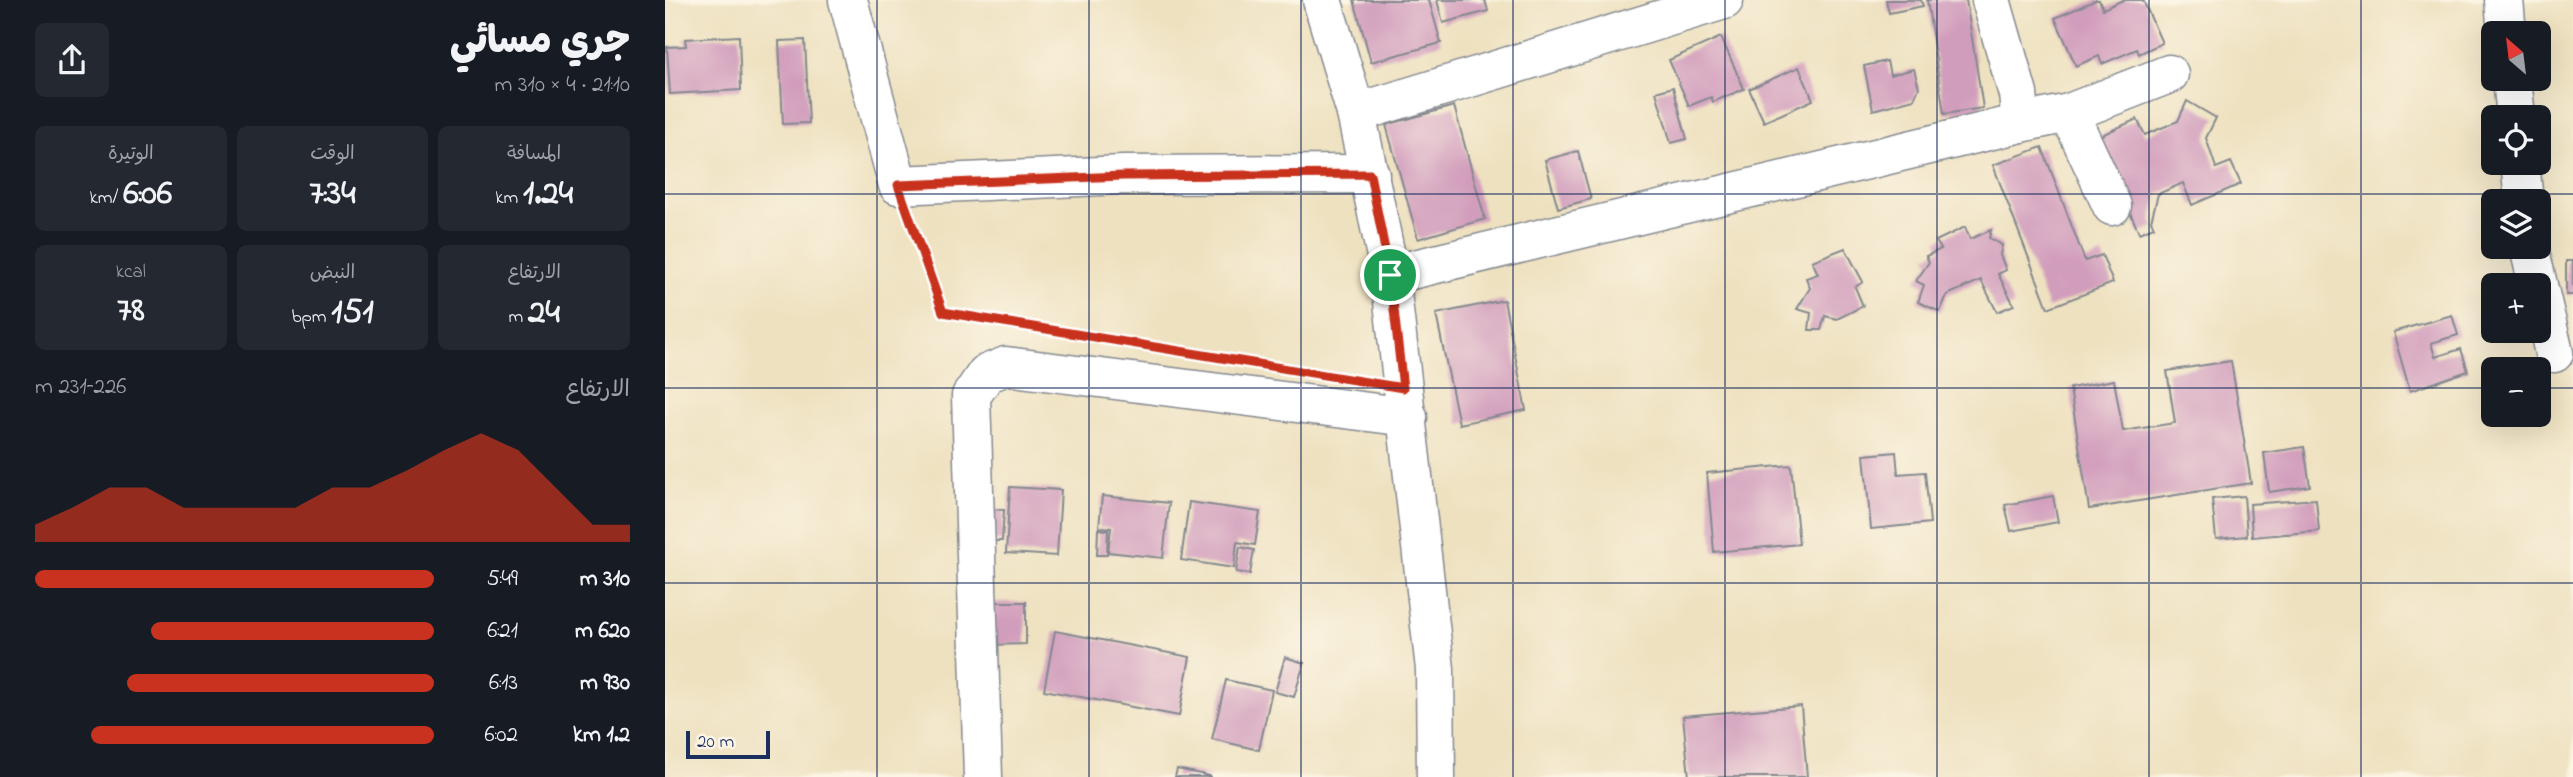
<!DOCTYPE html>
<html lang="ar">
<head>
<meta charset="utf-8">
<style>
  body { margin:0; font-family:"Indie Flower","Playpen Sans Arabic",sans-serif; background:#242831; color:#f1f3f6; direction:rtl; height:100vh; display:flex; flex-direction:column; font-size:26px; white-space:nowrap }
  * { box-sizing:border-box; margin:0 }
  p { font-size:23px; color:#9ea1a6 }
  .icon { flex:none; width:38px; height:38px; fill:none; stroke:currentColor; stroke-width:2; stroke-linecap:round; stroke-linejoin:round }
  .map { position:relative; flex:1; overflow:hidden; direction:ltr }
  .drawer { display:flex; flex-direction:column; background:#171b24; width:665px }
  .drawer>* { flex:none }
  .needle { width:46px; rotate:332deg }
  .controls { position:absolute; left:1816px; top:21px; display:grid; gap:14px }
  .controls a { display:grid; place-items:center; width:70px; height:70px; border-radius:10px; background:#171b24; box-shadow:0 7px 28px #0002; font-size:35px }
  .scale { position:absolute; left:21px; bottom:18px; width:84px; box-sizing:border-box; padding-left:7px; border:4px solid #1b2f5e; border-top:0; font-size:19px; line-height:24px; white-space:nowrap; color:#1b2f5e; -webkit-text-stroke:5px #fcf5e5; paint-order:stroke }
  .pin { position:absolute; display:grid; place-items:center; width:60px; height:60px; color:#fff; margin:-30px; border:4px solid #fff; border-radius:50%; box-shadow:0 2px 7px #0007 }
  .round { display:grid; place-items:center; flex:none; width:74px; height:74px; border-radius:10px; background:#242831 }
  .summary { display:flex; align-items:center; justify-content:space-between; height:119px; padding:0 35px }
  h1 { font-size:38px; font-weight:800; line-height:52px }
  .metrics { display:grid; grid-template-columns:repeat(3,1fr); gap:10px; height:119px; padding:7px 35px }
  .metrics div { display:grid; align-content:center; border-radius:10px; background:#242831; text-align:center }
  .metrics b { font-size:35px; font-weight:800 }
  .metrics small { font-size:19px; font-weight:400 }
  .metrics p { font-size:19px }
  .chart { height:196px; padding:14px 35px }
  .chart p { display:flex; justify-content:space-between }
  .chart svg { width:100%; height:126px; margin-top:7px; fill:#c8321e; opacity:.7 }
  ul { padding:0 35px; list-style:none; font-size:23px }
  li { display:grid; grid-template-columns:112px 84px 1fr; align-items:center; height:52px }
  li i { height:18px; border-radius:9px; background:#c8321e }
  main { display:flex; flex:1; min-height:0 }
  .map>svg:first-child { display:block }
  .building { fill:#d19dbc }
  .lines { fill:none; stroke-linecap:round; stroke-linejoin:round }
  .minor-casing { stroke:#84888f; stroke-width:41 }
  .path { stroke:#84888f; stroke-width:4.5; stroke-dasharray:2 5; stroke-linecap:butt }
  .minor { stroke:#fff; stroke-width:38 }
  .route-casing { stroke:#fff; stroke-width:14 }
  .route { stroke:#c8321e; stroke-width:9 }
  .grid { fill:none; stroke:#1b2f5e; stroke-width:2; stroke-opacity:0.55 }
</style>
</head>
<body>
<main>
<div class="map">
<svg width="1908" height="777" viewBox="0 0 1908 777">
  <rect width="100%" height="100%" fill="#fcf5e5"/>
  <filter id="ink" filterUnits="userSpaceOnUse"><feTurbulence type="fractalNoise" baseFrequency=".0143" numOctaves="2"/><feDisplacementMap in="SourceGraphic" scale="14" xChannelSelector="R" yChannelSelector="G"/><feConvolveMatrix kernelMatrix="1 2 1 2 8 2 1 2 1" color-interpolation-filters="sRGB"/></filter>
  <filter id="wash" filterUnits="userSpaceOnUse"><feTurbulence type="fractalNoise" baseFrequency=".00686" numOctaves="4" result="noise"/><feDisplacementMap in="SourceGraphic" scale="28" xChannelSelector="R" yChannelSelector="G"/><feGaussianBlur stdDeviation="1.57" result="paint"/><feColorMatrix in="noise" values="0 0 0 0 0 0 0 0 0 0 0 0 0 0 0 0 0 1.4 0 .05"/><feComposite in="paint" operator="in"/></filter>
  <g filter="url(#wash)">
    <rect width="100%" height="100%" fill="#eee1c0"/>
    <g id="blocks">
      <!-- building -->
      <g class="building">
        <polygon points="689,0 764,0 776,43 706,62"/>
        <polygon points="772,0 820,0 823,11 778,23"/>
        <polygon points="1221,0 1256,0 1258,6 1224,13"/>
        <polygon points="1262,0 1301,0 1318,108 1279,114"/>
        <polygon points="1431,0 1434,0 1438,9 1458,0 1478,0 1497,43 1474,54 1472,49 1437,64 1434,56 1411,66 1390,18"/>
        <polygon points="74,36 76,90 5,94 2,47 21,46 20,39"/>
        <polygon points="1056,37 1079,89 1048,102 1046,97 1024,106 1004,60"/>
        <polygon points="140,40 144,123 118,124 114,41"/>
        <polygon points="1222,61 1225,75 1249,69 1254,88 1249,99 1208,110 1199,66"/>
        <polygon points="1134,67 1148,100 1099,122 1084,89"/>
        <polygon points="1008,87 1022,139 1006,143 991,92"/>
        <polygon points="1522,101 1551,118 1541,138 1551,168 1566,162 1576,184 1527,205 1518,183 1493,194 1486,221 1489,227 1474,233 1432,137 1472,119 1480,135 1513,121"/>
        <polygon points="789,106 820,219 753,239 721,125"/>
        <polygon points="1377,147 1420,261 1437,255 1448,283 1383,308 1328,165"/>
        <polygon points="913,151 926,199 893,208 880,160"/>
        <polygon points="1300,227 1305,239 1326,230 1324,238 1337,245 1335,255 1341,270 1333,274 1349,305 1332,312 1316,280 1282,295 1275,312 1253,302 1259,285 1251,281 1264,262 1261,256 1276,249 1271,241"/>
        <polygon points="1180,248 1198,282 1190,287 1198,306 1172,319 1160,316 1156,330 1144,330 1146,313 1132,309 1145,288 1141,278 1153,274 1147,261"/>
        <rect x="1901" y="261" width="7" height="34"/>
        <polygon points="839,300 861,410 794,424 771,314"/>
        <polygon points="1787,315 1793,335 1766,343 1770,357 1796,349 1803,371 1745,391 1728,332"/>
        <polygon points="1566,361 1586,483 1424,509 1405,388 1449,380 1458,431 1510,423 1502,371"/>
        <polygon points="1639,447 1645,486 1604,492 1599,453"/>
        <polygon points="1231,452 1233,474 1260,472 1265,523 1206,529 1199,455"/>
        <polygon points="1126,465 1134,544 1049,552 1042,473"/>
        <polygon points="345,487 396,490 392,556 341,553"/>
        <polygon points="437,496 504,503 498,558 443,552 446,528 434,527"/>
        <polygon points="1388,496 1393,522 1346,531 1340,505"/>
        <polygon points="1579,496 1582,536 1551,539 1547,499"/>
        <polygon points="1651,499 1654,531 1587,537 1585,504"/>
        <polygon points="524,502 595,512 590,545 572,542 569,568 516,560"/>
        <polygon points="324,509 339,510 337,541 322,541"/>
        <polygon points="433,529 443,530 442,555 432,555"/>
        <polygon points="575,547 589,550 585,574 571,572"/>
        <polygon points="320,602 361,602 361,644 321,645"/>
        <polygon points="390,631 525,657 514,716 379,690"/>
        <polygon points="620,657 639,663 629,697 610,692"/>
        <polygon points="561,680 607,690 594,750 547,739"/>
        <polygon points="1136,706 1142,777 1024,777 1018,716"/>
        <polygon points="512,769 545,776 545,777 510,777"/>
      </g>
    </g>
  </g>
  <g filter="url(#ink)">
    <use href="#blocks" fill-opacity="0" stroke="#84888f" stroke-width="2"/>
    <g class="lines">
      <!-- minor casing -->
      <g class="minor-casing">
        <g id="minor">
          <polyline points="183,0 233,185 458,175 705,174"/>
          <polyline points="657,0 691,113 725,275 770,669 771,777"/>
          <polyline points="1839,0 1842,33"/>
          <polyline points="1847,79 1851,117"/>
          <polyline points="691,113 1059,0"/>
          <polyline points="1404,113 1447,206"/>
          <polyline points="1356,123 1404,113 1504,74"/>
          <polyline points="1855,163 1859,201"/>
          <polyline points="1864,247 1873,285"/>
          <polyline points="725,275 1356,123 1353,94 1326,0"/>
          <polyline points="1874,289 1889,353"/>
          <polyline points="318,777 306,396 321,374 341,366 743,417"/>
        </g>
      </g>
      <!-- path -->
      <polyline class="path" points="245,218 278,312 526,353"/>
      <!-- minor -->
      <use href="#minor" class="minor"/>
    </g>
  </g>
  <g class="lines" filter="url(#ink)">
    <!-- route casing -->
    <g class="route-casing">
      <polygon id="route" points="705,174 725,275 738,388 278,312 233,185 458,176"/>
    </g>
    <!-- route -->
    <use href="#route" class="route"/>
  </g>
  <!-- grid -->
  <path class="grid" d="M212,0V777M424,0V777M636,0V777M848,0V777M1060,0V777M1272,0V777M1484,0V777M1696,0V777M0,194H1908M0,388H1829M1874,388H1908M0,583H1908"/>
</svg>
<div class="controls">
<a><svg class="needle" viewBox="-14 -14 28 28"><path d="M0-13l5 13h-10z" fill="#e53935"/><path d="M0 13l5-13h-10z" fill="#9ea1a6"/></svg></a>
<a><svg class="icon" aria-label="locate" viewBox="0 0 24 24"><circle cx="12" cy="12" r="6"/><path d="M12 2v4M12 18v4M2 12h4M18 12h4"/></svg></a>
<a><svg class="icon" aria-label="layers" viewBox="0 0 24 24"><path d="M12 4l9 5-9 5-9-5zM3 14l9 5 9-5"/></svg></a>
<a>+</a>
<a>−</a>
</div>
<div class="scale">20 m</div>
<div class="pin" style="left:725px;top:275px;background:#1e9e55"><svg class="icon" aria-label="arrive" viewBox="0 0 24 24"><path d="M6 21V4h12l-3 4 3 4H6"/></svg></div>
</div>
<section class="drawer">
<div class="summary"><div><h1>جري مسائي</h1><p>21:10 · 4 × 310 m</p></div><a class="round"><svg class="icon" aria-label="share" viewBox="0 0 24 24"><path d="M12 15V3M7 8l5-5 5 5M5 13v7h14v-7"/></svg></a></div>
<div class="metrics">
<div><p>المسافة</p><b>1.24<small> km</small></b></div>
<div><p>الوقت</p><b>7:34</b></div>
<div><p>الوتيرة</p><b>6:06<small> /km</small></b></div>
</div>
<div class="metrics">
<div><p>الارتفاع</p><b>24<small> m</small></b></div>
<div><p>النبض</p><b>151<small> bpm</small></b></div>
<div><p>kcal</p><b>78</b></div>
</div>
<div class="chart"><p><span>الارتفاع</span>226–231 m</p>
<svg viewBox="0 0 160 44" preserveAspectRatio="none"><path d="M0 44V38L10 32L20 25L30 25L40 32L50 32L60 32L70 32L80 25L90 25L100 19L110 12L120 6L130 12L140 25L150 38L160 38V44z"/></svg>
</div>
<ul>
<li><b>310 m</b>5:49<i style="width:100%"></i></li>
<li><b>620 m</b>6:21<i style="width:71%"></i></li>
<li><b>930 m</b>6:13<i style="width:77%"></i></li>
<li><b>1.2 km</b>6:02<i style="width:86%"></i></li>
</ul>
</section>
</main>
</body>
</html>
